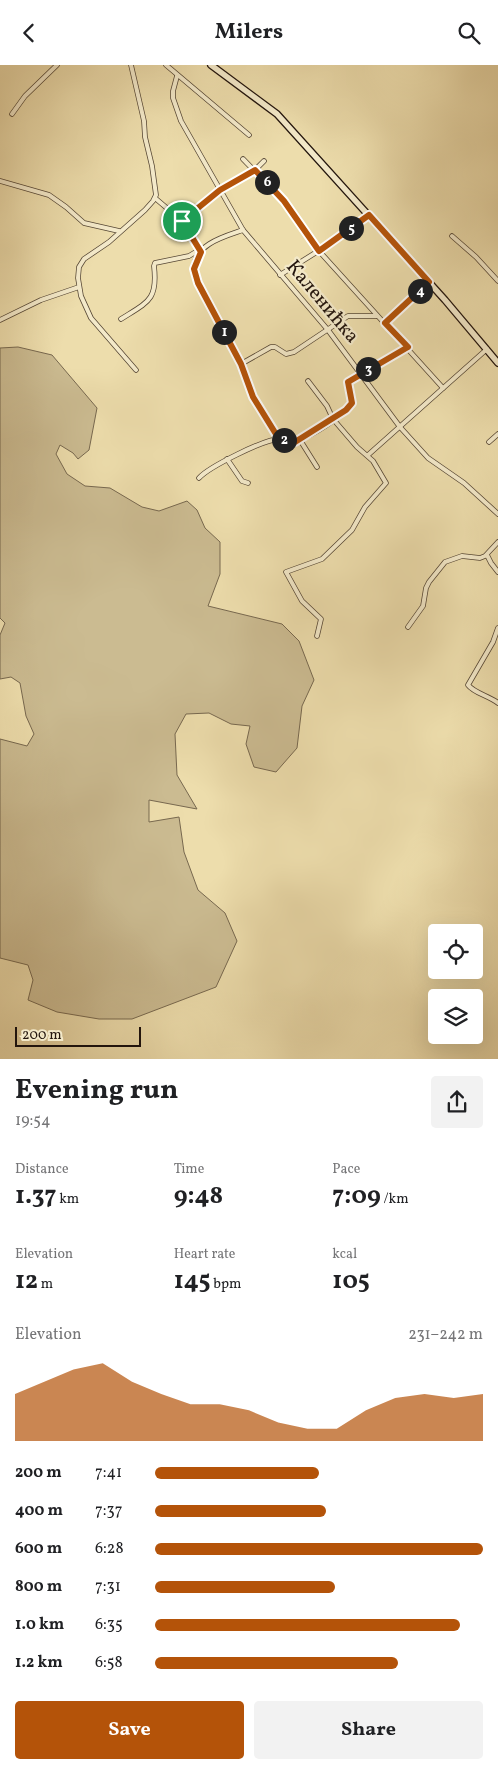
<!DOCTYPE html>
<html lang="en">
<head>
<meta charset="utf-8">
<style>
  body { margin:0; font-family:Vollkorn,serif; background:#f2f2f2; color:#202124; height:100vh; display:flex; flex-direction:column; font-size:19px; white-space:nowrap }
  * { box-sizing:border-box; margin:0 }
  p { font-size:16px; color:#757577 }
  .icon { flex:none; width:28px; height:28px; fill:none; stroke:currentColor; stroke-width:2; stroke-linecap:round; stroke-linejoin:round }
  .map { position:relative; height:994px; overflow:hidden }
  .details { display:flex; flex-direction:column; background:#fff; flex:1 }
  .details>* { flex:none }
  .controls { position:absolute; left:428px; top:859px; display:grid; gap:10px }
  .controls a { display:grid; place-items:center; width:55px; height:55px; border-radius:5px; background:#fff; box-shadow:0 5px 20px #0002; font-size:25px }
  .scale { position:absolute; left:15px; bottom:12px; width:126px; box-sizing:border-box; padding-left:5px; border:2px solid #23150d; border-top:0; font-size:14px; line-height:18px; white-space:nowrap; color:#23150d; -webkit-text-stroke:4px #f3e9c9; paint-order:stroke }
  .pin { position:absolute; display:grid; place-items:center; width:42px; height:42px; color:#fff; margin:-21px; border:2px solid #fff; border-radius:50%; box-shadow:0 1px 5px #0007 }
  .km { position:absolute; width:25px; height:25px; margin:-12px; border-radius:50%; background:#222; color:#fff; font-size:14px; line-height:25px; text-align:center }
  .round { display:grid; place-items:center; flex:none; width:52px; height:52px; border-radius:5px; background:#f2f2f2 }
  .headline { display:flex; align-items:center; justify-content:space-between; height:85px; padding:0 15px }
  h1 { font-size:28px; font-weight:700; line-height:38px }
  .metrics { display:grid; grid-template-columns:repeat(3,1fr); gap:8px; height:85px; padding:5px 15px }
  .metrics div { display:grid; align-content:center }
  .metrics b { font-size:25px; font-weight:700 }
  .metrics small { font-size:14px; font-weight:400 }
  .metrics p { font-size:14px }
  .chart { height:140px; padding:10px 15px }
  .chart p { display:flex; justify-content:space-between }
  .chart svg { width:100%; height:90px; margin-top:5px; fill:#b45309; opacity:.7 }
  .primary-button { display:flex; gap:10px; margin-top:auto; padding:10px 15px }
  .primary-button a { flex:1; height:58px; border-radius:5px; background:#b45309; color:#fff; font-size:20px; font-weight:700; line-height:58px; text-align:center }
  .primary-button a+a { background:#f2f2f2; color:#202124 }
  ul { padding:0 15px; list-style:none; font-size:16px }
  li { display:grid; grid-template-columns:80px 60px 1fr; align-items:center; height:38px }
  li i { height:12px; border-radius:6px; background:#b45309 }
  header { display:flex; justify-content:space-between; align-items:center; height:65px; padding:0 15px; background:#fff; font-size:22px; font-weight:700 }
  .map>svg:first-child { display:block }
  .green { fill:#cbbb91; stroke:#77684f }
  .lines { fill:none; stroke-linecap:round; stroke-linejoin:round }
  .street-casing { stroke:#564735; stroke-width:5.5 }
  .secondary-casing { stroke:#23150d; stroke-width:8 }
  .street { stroke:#f3e9c9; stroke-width:4 }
  .secondary { stroke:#f3e9c9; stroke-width:5.5 }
  .route-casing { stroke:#fff; stroke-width:10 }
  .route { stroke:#b45309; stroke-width:6 }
  .labels { text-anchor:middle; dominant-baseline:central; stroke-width:4.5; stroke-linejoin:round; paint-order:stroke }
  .street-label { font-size:20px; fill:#23150d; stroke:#f3e9c9 }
</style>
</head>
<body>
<header><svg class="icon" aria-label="back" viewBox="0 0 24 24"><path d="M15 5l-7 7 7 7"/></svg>Milers<svg class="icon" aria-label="search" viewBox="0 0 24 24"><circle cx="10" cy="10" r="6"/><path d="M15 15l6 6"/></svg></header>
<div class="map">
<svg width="498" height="994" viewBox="0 0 498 994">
  <rect width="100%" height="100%" fill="#edddac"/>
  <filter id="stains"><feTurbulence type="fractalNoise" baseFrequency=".004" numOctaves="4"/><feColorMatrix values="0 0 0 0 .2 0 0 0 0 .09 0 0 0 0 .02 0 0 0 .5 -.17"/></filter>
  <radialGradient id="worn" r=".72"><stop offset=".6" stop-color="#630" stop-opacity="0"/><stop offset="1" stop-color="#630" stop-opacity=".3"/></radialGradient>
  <!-- green -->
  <polygon class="green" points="18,282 52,290 97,343 89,385 78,394 73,388 60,380 56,389 67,409 85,421 110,423 142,442 159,446 187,436 197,445 205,463 220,477 220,509 208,541 282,559 299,576 314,615 302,641 297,683 276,707 254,702 246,679 250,661 231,659 209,648 186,649 175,669 177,710 197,744 149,735 149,757 179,752 184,787 198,825 225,848 237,876 216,922 132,954 99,954 57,947 28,935 33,915 28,900 0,893 0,674 27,681 34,669 26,651 20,618 11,612 0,614 0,570 5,558 0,553 0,283"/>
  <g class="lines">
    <!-- street casing -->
    <g class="street-casing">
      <g id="street">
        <polyline points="131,0 144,56 145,72 152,101 156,130 153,136 145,145 109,177 84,194 79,202 78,213 81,231 91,253 136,305"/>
        <polyline points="166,0 249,70"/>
        <polyline points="177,11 173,26 173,33 181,56 243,165 328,265 400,362 428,393 464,418 498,449"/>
        <polyline points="12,49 25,31 57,0"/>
        <polyline points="243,94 284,136 319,186 443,323"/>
        <polyline points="0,116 49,130 66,142 84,158 119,166"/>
        <polyline points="155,133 182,156 200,185"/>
        <polyline points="182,156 220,125 255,105 264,96"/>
        <path d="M243,165C226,171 194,179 194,203C194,208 197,213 199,218L241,299L253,332L279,374"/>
        <polyline points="452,171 476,192 498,216"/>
        <polyline points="280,210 339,173 369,150"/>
        <path d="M121,254C148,237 158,235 154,201L155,198L189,191L199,185"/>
        <polyline points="0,255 41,235 79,222"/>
        <polyline points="385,258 429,217"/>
        <polyline points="241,299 271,282 275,282 286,289 294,287 348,251 377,251"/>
        <polyline points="308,316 327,341 333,354 357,382 373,396 386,418 365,442 352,465 322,494 286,507 302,536 321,554 317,571"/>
        <polyline points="300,375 317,402"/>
        <polyline points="489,377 498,369"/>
        <polyline points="368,390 487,284"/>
        <polyline points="227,394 242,416 248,418"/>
        <path d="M199,413C209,402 264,374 280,374C285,374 290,376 295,377C315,369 339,354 352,338L348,317L408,282"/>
        <polyline points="487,490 491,498 498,507"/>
        <polyline points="408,562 423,541 426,523 429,517 445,497 462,491 480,493 485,491 498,477"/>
        <path d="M498,563L493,577L468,620C474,628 489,631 498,638"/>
      </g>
    </g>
    <!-- secondary casing -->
    <g class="secondary-casing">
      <polyline id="secondary" points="211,0 277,49 445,235 498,298"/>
    </g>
    <!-- street -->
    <use href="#street" class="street"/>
    <!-- secondary -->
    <use href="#secondary" class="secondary"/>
  </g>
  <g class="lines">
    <!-- route casing -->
    <g class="route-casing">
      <polygon id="route" points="255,105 284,136 319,186 369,150 429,217 385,258 408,282 348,317 352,338 346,345 295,377 279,374 253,332 241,299 198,218 194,204 201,187 182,156 220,125"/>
    </g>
    <!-- route -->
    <use href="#route" class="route"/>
  </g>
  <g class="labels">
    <!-- street labels -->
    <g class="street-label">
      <text transform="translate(322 237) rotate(50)">Каленићка</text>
    </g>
  </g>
  <rect width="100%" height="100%" filter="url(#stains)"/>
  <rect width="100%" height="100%" fill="url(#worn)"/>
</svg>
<div class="controls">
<a><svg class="icon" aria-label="locate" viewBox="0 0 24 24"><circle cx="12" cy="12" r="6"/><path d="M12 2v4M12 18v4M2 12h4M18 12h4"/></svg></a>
<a><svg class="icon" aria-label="layers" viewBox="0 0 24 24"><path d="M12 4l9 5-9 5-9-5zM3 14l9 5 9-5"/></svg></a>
</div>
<div class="scale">200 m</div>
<div class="pin" style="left:182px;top:156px;background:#1e9e55"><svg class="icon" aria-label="arrive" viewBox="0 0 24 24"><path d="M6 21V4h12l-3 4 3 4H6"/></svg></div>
<b class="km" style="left:224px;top:267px">1</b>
<b class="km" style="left:284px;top:375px">2</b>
<b class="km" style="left:368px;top:304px">3</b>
<b class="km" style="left:420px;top:226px">4</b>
<b class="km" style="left:351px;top:163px">5</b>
<b class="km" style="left:267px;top:117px">6</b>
</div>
<section class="details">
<div class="headline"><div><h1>Evening run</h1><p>19:54</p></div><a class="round"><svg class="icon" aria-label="share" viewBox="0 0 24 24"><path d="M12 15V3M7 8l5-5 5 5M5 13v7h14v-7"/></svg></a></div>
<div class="metrics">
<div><p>Distance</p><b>1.37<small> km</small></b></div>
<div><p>Time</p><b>9:48</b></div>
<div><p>Pace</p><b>7:09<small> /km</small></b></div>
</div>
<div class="metrics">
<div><p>Elevation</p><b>12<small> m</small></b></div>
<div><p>Heart rate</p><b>145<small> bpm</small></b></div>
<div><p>kcal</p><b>105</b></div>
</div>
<div class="chart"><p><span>Elevation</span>231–242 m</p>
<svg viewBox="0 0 160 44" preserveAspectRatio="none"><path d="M0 44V21L10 15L20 9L30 6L40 15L50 21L60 26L70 26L80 29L90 35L100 38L110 38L120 29L130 23L140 21L150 23L160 21V44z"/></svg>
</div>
<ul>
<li><b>200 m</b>7:41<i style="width:50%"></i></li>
<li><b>400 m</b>7:37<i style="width:52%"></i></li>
<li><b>600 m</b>6:28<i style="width:100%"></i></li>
<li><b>800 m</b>7:31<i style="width:55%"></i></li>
<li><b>1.0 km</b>6:35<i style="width:93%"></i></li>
<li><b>1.2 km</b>6:58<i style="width:74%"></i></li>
</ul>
<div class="primary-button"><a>Save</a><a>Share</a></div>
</section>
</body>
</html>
